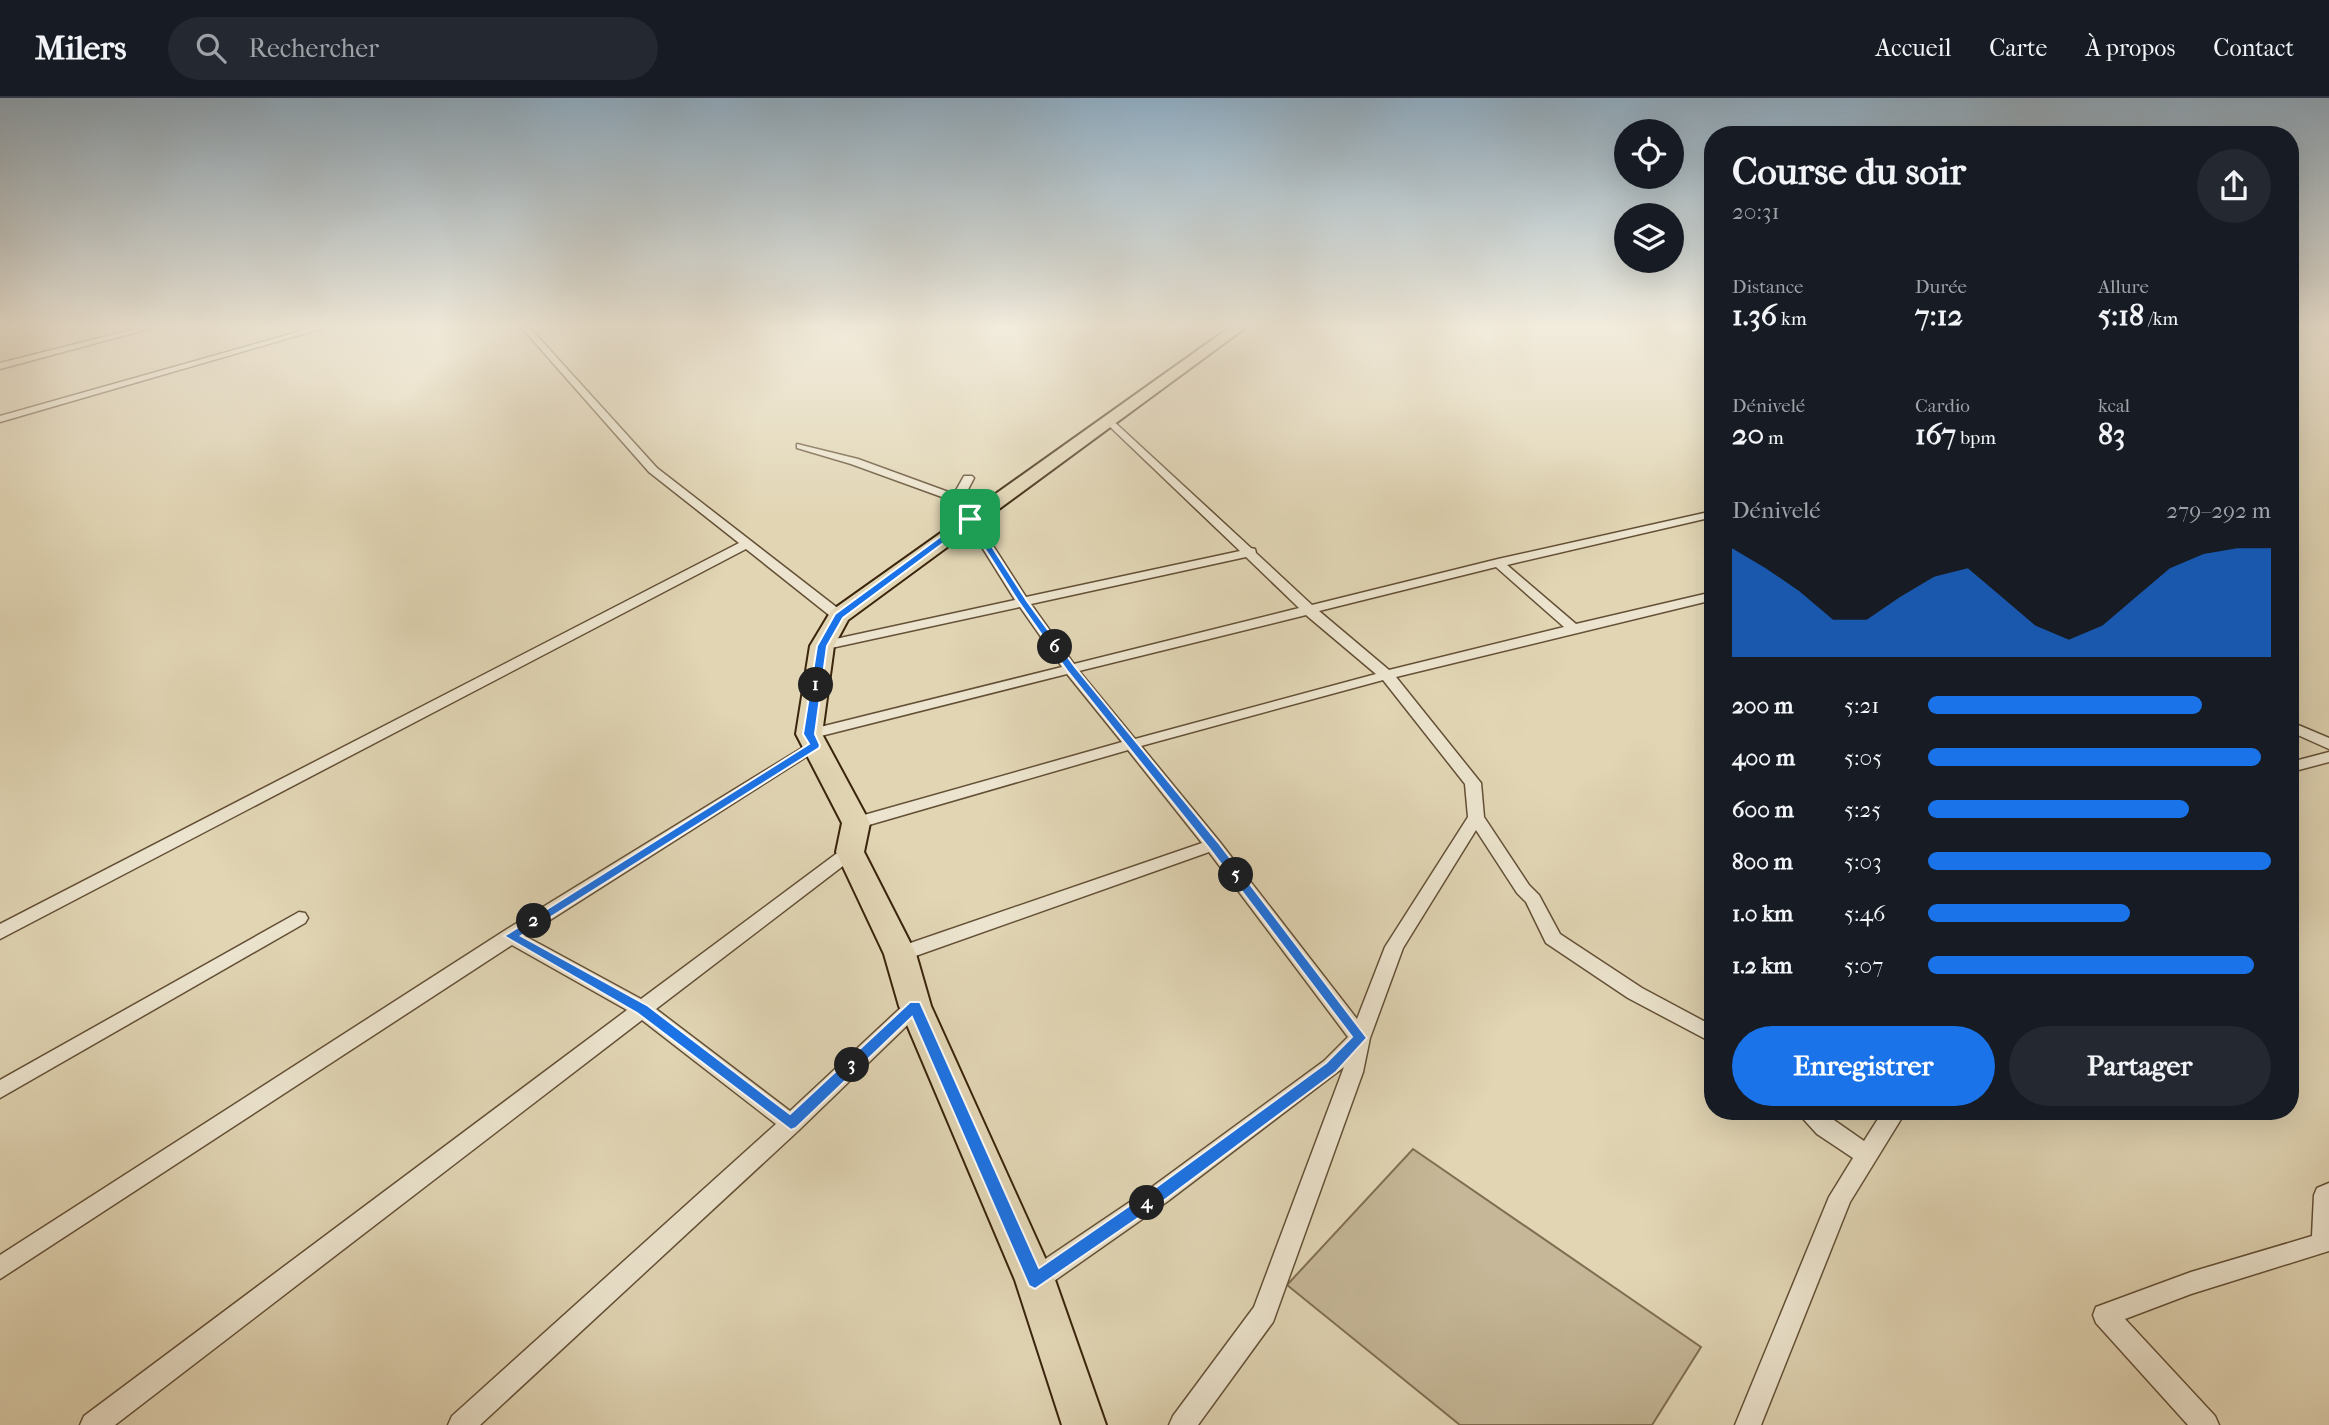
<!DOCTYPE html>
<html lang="fr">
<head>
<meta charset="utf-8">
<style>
  body { margin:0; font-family:"IM FELL French Canon",serif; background:#242831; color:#f1f3f6; height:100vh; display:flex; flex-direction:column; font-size:26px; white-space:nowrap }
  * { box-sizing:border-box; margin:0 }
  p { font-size:23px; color:#9ea1a6 }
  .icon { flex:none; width:38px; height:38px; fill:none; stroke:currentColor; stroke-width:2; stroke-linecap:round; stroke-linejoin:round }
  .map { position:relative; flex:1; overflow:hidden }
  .panel { position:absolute; left:1704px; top:28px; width:595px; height:994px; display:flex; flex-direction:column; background:#171b24; border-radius:28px; box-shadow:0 7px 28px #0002 }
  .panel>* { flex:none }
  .controls { position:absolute; left:1614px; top:21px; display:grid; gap:14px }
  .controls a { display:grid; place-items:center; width:70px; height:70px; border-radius:50%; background:#171b24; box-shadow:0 7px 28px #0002; font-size:35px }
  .pin { position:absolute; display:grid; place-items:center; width:60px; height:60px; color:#fff; margin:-30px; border-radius:14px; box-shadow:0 4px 10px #0006 }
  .km { position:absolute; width:35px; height:35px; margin:-18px; border-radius:50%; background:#222; color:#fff; font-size:19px; line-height:35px; text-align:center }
  .round { display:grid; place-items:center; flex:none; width:74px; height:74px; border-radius:37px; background:#242831 }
  .overview { display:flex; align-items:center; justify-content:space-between; height:119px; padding:0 28px }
  h1 { font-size:38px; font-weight:800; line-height:52px }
  .figures { display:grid; grid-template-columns:repeat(3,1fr); gap:10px; height:119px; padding:7px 28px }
  .figures div { display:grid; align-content:center }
  .figures b { font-size:30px; font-weight:800 }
  .figures small { font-size:19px; font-weight:400 }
  .figures p { font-size:19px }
  .chart { height:196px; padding:14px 28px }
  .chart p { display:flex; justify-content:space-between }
  .chart svg { width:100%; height:126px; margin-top:7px; fill:#1a73e8; opacity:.7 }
  .primary-button { display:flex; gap:14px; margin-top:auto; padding:14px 28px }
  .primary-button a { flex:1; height:80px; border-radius:42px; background:#1a73e8; color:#fff; font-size:28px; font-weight:800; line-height:80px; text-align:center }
  .primary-button a+a { background:#242831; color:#f1f3f6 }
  ul { padding:0 28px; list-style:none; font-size:23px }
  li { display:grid; grid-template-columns:112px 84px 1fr; align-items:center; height:52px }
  li i { height:18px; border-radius:9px; background:#1a73e8 }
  header { display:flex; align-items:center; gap:42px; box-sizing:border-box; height:98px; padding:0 35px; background:#171b24; border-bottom:2px solid #363941 }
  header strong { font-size:33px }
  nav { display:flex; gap:38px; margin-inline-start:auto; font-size:24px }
  .search { width:490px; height:63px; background:#242831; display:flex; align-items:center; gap:18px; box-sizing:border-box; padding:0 24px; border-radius:38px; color:#9ea1a6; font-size:26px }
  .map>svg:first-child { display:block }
  .green { fill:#c5b797; stroke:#806e52; stroke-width:2 }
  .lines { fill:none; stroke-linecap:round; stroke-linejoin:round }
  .street-casing { stroke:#645036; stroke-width:3 }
  .primary-casing { stroke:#3a240c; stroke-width:4 }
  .street { fill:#ece4ce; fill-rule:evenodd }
  .primary { fill:#e1d5b4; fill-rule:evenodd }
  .route { fill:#1a73e8; stroke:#fff; stroke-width:2; fill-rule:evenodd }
</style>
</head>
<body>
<header>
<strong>Milers</strong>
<div class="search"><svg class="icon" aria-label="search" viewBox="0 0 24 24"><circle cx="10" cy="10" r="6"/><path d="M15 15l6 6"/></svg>Rechercher</div>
<nav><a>Accueil</a><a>Carte</a><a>À propos</a><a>Contact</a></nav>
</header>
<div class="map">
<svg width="2329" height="1327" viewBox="0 0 2329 1327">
  <rect width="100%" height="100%" fill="#e1d5b4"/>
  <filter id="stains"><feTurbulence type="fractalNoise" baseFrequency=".00286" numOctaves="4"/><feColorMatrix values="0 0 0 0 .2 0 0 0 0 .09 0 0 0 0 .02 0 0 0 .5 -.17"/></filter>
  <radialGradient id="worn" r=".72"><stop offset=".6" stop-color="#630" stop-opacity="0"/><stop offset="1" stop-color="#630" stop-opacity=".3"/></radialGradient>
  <!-- green -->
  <polygon class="green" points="1413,1051 1701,1249 1652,1327 1460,1327 1287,1187"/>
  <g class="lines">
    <!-- street casing -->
    <g class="street-casing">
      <g id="street">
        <polygon points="139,230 152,230 0,271 0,265"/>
        <polygon points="312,230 324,230 0,324 0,318"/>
        <polygon points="522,230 530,230 657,370 844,515 844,521 834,521 746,451 0,841 0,826 739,445 649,374"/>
        <path d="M1109,319L1251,450L1255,451L1256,455L1312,507L1498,461L1713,413V419L1507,467L1576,526L1713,494V502L1396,579L1481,685L1484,719L1529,787L1539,797L1560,836L1642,890L1713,928V945L1628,900L1546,845L1526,804L1517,795L1476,732L1403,850L1370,940L1363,974L1273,1224L1198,1327H1169L1173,1318L1254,1209L1344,969L1168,1103L1044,1190L1035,1193L1026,1190L1023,1182L1026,1174L1152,1089L1324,963L1348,939L1209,754L907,861L900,863L893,861L891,856L893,851L1202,745L1128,652L862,729H850L848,725L850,721L1122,644L1067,576L809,641L801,636L804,633L1062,569L1020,509L822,552L817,551L815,548L817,545L1015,502L953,403L851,366L797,350V346L858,361L954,396L964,378H972L974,380L963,401L1026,499L1240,453L1105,324V320ZM1246,459L1299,510L1074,566L1031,506ZM1496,469L1564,529L1389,572L1319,513ZM1306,517L1376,576L1135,641L1079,573ZM1383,582L1465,686L1468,719L1385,849L1357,921L1219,743L1141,648Z"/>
        <polygon points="2291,624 2329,640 2329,651 2291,634"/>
        <polygon points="815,642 820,644 823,647 820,650 525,838 641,901 844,750 856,750 859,754 856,758 656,911 790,1013 908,903 915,901 922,903 925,908 922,913 799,1032 480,1327 448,1327 452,1318 776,1026 642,922 115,1327 80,1327 84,1318 627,912 512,847 0,1181 0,1157 504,833"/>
        <polygon points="2329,654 2329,664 2291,674 2291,664"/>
        <polygon points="299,814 305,815 308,820 305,825 0,1000 0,982"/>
        <polygon points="1796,1013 1821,1013 1864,1043 1883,1013 1906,1013 1850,1104 1761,1327 1735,1327 1829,1099 1853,1060 1817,1036"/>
        <polygon points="2329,1085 2329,1153 2191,1196 2125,1221 2215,1318 2219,1327 2188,1327 2096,1225 2093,1217 2096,1209 2191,1174 2312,1138 2314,1097 2317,1090"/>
      </g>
    </g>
    <!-- primary casing -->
    <g class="primary-casing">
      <polygon id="primary" points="1229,230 1245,230 848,522 834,548 822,636 870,725 864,754 916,856 931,908 1055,1182 1106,1327 1062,1327 1015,1182 899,908 884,856 836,754 842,725 796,636 810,548 831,513"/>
    </g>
    <!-- street -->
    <use href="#street" class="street"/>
    <!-- primary -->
    <use href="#primary" class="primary"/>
  </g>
  <!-- sky -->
  <linearGradient id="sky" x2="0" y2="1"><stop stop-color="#8ea9bc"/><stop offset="0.55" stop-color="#f2ecdd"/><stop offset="1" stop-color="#f2ecdd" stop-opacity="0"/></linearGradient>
  <rect width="2329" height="415" fill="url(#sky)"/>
  <!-- route -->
  <path class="route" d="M967,419H973L1027,503L1075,569L1218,744L1367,940L1336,974L1166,1101L1035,1191L1029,1188L912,919L796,1030L791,1032L637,915L504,838L809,646L803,636L817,548L835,516ZM969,426L1018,503L1068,574L1209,750L1352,939L1326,965L1155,1090L1039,1170L920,904H910L790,1016L647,907L521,838L819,650L820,647L815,636L827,548L843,520Z"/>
  <rect width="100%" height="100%" filter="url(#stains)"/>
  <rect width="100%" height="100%" fill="url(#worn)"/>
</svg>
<div class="controls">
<a><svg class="icon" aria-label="locate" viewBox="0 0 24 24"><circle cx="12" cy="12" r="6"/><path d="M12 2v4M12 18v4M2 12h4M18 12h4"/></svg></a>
<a><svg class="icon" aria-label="layers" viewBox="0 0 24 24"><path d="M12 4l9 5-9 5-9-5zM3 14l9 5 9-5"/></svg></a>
</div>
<div class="pin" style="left:970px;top:421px;background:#1e9e55"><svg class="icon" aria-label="arrive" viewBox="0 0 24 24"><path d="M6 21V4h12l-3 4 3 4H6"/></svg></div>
<b class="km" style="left:816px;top:587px">1</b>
<b class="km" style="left:534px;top:823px">2</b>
<b class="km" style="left:852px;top:967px">3</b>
<b class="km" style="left:1147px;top:1105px">4</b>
<b class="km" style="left:1236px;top:777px">5</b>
<b class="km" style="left:1055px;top:549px">6</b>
<section class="panel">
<div class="overview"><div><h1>Course du soir</h1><p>20:31</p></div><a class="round"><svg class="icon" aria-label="share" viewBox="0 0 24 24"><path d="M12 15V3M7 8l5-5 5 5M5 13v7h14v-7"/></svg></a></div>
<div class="figures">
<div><p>Distance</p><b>1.36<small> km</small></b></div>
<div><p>Durée</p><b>7:12</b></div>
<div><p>Allure</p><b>5:18<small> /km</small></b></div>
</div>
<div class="figures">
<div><p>Dénivelé</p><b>20<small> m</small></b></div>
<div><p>Cardio</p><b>167<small> bpm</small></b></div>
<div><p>kcal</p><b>83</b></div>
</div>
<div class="chart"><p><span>Dénivelé</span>279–292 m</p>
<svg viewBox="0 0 160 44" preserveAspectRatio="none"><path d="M0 44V6L10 13L20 21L30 31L40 31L50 23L60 16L70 13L80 23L90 33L100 38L110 33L120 23L130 13L140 8L150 6L160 6V44z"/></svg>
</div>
<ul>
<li><b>200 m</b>5:21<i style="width:80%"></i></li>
<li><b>400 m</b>5:05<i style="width:97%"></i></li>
<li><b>600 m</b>5:25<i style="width:76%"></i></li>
<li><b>800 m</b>5:03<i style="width:100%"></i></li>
<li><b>1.0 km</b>5:46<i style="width:59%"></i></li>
<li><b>1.2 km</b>5:07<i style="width:95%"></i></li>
</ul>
<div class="primary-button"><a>Enregistrer</a><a>Partager</a></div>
</section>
</div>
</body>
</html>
